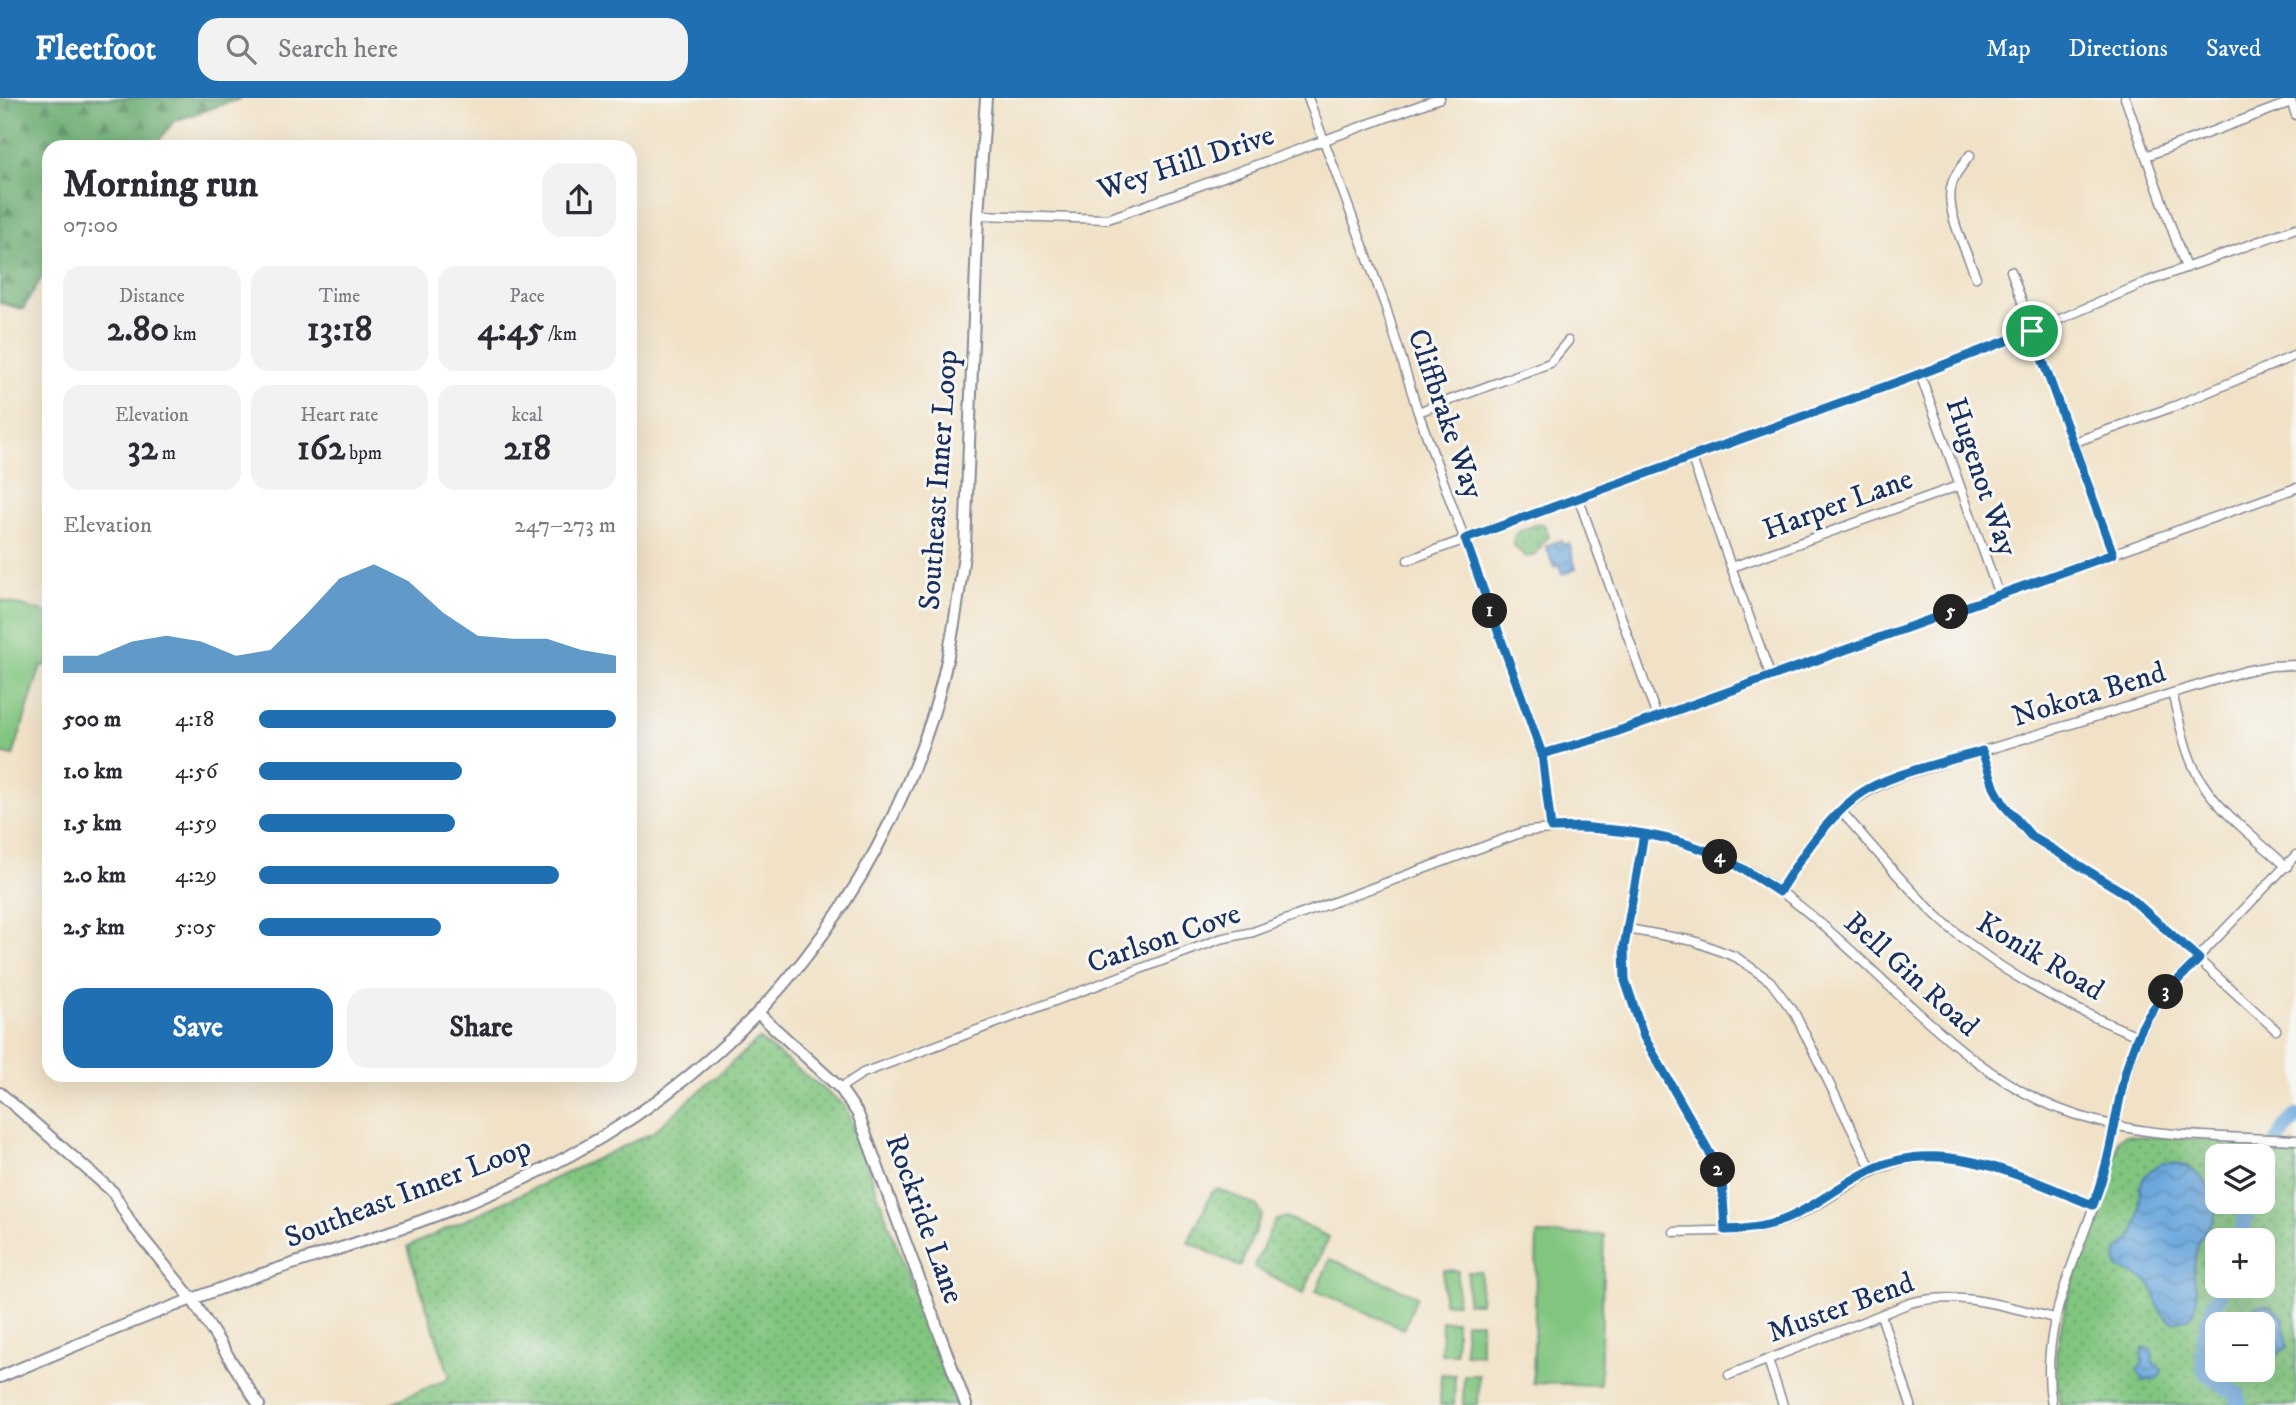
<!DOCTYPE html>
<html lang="en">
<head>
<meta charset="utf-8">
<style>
  body { margin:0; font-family:"IM FELL DW Pica",serif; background:#f2f2f3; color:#2b2b33; height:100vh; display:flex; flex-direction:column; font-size:26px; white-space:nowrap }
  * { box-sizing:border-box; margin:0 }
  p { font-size:23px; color:#7c7c81 }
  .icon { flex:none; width:38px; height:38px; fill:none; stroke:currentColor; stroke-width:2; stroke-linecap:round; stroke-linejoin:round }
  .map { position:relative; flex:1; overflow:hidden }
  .panel { position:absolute; left:42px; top:42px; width:595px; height:942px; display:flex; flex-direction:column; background:#fff; border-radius:21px; box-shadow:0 7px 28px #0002 }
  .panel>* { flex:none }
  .controls { position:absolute; left:2205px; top:1046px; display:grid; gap:14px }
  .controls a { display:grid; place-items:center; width:70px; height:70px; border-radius:14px; background:#fff; box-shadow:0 7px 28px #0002; font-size:35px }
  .pin { position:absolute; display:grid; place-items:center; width:60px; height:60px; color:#fff; margin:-30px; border:4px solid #fff; border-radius:50%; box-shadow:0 2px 7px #0007 }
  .km { position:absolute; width:35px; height:35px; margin:-18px; border-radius:50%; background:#222; color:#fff; font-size:19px; line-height:35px; text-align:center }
  .round { display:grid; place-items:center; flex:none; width:74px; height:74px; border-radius:21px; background:#f2f2f3 }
  .headline { display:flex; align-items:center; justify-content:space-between; height:119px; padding:0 21px }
  h1 { font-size:38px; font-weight:800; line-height:52px }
  .figures { display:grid; grid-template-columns:repeat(3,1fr); gap:10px; height:119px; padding:7px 21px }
  .figures div { display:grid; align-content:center; border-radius:18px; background:#f2f2f3; text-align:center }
  .figures b { font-size:35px; font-weight:800 }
  .figures small { font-size:19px; font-weight:400 }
  .figures p { font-size:19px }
  .chart { height:196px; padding:14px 21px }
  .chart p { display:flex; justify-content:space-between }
  .chart svg { width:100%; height:126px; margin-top:7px; fill:#1f6fb2; opacity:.7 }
  .button { display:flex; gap:14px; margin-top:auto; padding:14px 21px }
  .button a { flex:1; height:80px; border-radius:21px; background:#1f6fb2; color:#fff; font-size:28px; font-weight:800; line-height:80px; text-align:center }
  .button a+a { background:#f2f2f3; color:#2b2b33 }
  ul { padding:0 21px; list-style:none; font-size:23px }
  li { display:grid; grid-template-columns:112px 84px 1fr; align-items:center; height:52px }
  li i { height:18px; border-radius:9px; background:#1f6fb2 }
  header { display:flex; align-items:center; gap:42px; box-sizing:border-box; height:98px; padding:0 35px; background:#1f6fb2; color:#fff }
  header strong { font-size:33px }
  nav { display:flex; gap:38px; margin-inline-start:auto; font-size:24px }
  .search { width:490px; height:63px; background:#f2f2f3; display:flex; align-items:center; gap:18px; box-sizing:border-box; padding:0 24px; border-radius:21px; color:#7c7c81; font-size:26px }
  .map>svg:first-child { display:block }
  .grass { fill:url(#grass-dots); stroke:#4e7a6e; stroke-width:2; fill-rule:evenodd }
  .forest { fill:url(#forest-firs); stroke:#426c66; stroke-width:2 }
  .garden { fill:#81c57f; stroke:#4e7a6e; stroke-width:2 }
  .water { fill:url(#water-waves); stroke:#446c9e; stroke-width:2 }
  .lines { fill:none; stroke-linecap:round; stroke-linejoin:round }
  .river { stroke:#6ca8dd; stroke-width:16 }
  .street-casing { stroke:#868892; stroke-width:11 }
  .secondary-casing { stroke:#868892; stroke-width:14 }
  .street { stroke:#fff; stroke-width:8 }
  .secondary { stroke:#fff; stroke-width:10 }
  .route-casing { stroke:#fff; stroke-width:14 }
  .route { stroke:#1f6fb2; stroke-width:9 }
  .labels { text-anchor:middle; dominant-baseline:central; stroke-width:6; stroke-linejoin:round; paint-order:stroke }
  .street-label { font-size:30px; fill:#1b2f5e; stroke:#f6f6f2 }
</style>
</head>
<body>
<header>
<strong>Fleetfoot</strong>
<div class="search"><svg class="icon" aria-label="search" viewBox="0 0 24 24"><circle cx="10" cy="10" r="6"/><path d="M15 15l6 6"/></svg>Search here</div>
<nav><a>Map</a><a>Directions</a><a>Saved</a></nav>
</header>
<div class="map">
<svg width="2296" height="1307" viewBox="0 0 2296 1307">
  <defs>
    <pattern id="grass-dots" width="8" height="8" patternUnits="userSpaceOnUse" patternTransform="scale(1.75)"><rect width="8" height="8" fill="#81c57f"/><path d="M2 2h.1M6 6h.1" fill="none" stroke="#69a06b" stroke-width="1.8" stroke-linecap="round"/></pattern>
    <pattern id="forest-firs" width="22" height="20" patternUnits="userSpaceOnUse" patternTransform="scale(1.75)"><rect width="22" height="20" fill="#68aa6e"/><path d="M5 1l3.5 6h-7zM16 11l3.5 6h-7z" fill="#558b5e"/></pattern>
    <pattern id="water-waves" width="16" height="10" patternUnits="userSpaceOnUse" patternTransform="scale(1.75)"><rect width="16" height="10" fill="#6ca8dd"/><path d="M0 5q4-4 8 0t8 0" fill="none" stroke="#5889b6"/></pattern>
  </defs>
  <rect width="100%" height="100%" fill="#f6f6f2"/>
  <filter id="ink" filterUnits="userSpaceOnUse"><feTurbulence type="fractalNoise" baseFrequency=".0143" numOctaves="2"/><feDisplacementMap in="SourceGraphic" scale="14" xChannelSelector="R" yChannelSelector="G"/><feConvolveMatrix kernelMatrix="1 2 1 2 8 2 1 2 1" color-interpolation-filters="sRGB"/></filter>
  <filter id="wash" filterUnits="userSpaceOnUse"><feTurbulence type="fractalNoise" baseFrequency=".00686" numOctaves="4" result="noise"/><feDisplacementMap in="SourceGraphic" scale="28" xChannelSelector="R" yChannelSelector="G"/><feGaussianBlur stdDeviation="1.57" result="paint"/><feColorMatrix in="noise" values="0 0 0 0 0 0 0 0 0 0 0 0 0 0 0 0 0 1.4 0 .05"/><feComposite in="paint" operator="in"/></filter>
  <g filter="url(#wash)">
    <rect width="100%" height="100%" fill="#f1e2c7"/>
    <!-- grass -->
    <g class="grass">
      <path d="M1541,425L1546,429L1549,439L1543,444L1536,457L1526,459L1513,447C1512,430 1529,431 1541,425Z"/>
      <polygon points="759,941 845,1008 956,1307 387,1307 450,1280 407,1149 652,1035"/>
      <path d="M2126,1037L2296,1048V1307H2060L2056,1277V1254L2066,1203L2108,1084L2119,1041ZM2217,1059H2263V1104H2217ZM2217,1143H2263V1188H2217ZM2217,1227H2263V1272H2217Z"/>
      <polygon points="1218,1091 1257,1108 1262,1116 1240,1169 1188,1144 1212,1094"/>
      <polygon points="1286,1119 1329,1139 1303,1196 1254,1169 1273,1126 1276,1122"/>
    </g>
    <!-- forest -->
    <polygon class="forest" points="0,0 242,0 174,23 154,49 49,49 49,167 23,211 0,205"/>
    <!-- garden -->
    <g class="garden">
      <polygon points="0,502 49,515 49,568 41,567 13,658 0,655"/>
      <polygon points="1537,1136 1604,1137 1600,1287 1533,1285"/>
      <polygon points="1330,1161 1417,1198 1404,1231 1316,1193"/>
      <polygon points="1443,1172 1458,1173 1457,1205 1443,1205"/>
      <polygon points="1468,1174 1481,1174 1480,1205 1467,1205"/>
      <polygon points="1442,1223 1456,1223 1456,1256 1441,1256"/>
      <rect x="1465" y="1224" width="16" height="32"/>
      <polygon points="1441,1276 1455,1277 1454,1307 1440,1307"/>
      <polygon points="1464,1277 1479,1277 1478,1307 1463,1307"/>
    </g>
    <!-- water -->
    <g class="water">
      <polygon points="1561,442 1563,447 1569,445 1576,471 1562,476 1559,467 1554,469 1546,448"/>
      <path d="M2162,1065C2167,1065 2173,1064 2178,1066C2199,1071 2222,1097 2215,1119C2212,1127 2204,1133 2200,1141C2197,1147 2196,1156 2195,1163C2190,1185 2205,1199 2190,1220L2174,1224C2149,1212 2162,1197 2148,1184C2140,1177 2127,1175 2117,1169C2113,1141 2130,1151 2135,1132C2136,1127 2138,1122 2139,1116C2142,1103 2136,1092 2144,1079C2148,1073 2156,1069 2162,1065Z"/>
      <path d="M2263,1207L2272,1209L2283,1219L2287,1249L2263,1266V1227H2237C2238,1214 2252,1210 2263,1207Z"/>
      <polygon points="2144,1250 2152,1252 2153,1264 2162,1272 2161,1276 2157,1280 2143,1283 2137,1272 2143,1264 2141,1255"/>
    </g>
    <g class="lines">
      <!-- river -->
      <g class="river">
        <polyline points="2263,1064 2287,1028 2296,1019"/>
        <polyline points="2240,1143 2249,1104"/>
        <path d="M2222,1188C2210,1219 2198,1242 2206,1275L2237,1296L2239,1307"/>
      </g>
    </g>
  </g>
  <g filter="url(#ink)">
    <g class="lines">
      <!-- street casing -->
      <g class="street-casing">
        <g id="street">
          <polyline points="1308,0 1385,207 1418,314 1536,637 1541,656 1551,730"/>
          <polyline points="2125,0 2186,170"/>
          <polyline points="2290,0 2296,17"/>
          <path d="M1970,57C1963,67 1953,77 1951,90C1946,115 1967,155 1976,179"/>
          <polyline points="2146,58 2291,4"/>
          <polyline points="978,117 1108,121 1440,0"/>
          <polyline points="2011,173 2113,456"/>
          <polyline points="1920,276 1999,497"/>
          <polyline points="1418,314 1550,265 1568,243"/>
          <polyline points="2072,345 2175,308 2296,257"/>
          <polyline points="1691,358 1771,579"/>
          <polyline points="1578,399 1657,619"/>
          <polyline points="1408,462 1920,276 2032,233 2149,183 2296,130"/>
          <polyline points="1732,469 1958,388"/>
          <path d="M2172,595C2179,621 2184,650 2196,674C2216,713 2256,740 2287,769"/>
          <polyline points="1982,653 1995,691 2004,707 2030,738 2126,796 2276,932"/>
          <polyline points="1541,656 1599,640 2296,390"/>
          <path d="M1841,713C1872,748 1902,785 1936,817C1994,872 2064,908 2138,938"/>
          <polyline points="1644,736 1624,849 1625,882 1644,939 1717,1068 1722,1082 1725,1132"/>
          <path d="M1779,794C1816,738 1835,703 1901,678L2245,573L2271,568L2296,567"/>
          <polyline points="1628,831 1694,843 1736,859 1770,883 1795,916 1872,1072"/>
          <path d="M840,990L863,975L1220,841L1253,834L1523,734C1556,729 1586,729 1618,733C1652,737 1685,744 1716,757C1790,787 1854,857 1912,909C1952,945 1992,980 2041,1003C2120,1041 2210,1038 2296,1042"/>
          <path d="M1674,1134C1712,1132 1754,1136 1790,1121C1840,1099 1871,1061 1930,1059C1983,1057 2043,1088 2093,1107"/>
          <polyline points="1881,1217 1911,1307"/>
          <polyline points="1768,1262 1783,1307"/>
          <path d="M1729,1277L1910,1205C1959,1192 2007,1209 2054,1220"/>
          <path d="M2052,1307C2037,1225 2081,1156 2103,1080C2122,1009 2120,950 2169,890L2296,757"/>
        </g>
      </g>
      <!-- secondary casing -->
      <g class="secondary-casing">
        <g id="secondary">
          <polyline points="759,916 840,990 858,1016 966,1307"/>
          <polyline points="0,995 113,1094 132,1127 192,1201 259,1307"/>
          <path d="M0,1279C85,1243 169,1208 256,1178C351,1146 450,1118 540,1073C730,979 864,825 931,623C949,567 958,507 965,448L978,117L986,0"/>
        </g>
      </g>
      <!-- street -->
      <use href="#street" class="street"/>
      <!-- secondary -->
      <use href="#secondary" class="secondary"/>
    </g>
  </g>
  <g class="lines" filter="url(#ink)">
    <!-- route casing -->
    <g class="route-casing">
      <path id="route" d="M2032,233L1920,276L1465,441L1542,656L1551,730L1582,729L1644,736L1624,849L1625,882L1644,939L1717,1068L1722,1082L1725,1132C1797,1131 1813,1101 1871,1072C1943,1036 2025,1081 2093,1107C2100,1088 2106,1070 2110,1050C2119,1008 2124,960 2146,922C2160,898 2180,880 2199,861L2126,796L2031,738L2004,707L1995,691L1982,653C1946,664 1885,676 1856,699C1823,725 1801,759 1779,794C1759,781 1739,767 1717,757C1665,735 1607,728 1551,730L1542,656L1599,640L2113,456L2032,233"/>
    </g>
    <!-- route -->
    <use href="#route" class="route"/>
  </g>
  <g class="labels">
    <!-- street labels -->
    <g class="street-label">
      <text transform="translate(1186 65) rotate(-18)">Wey Hill Drive</text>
      <text transform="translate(1445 316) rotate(71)">Cliffbrake Way</text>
      <text transform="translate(1981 379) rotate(71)">Hugenot Way</text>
      <text transform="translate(939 382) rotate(-86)">Southeast Inner Loop</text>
      <text transform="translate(1838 407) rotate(-20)">Harper Lane</text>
      <text transform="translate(2089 597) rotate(-17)">Nokota Bend</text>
      <text transform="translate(1164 841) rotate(-19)">Carlson Cove</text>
      <text transform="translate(2040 859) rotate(31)">Konik Road</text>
      <text transform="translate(1911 877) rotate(42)">Bell Gin Road</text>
      <text transform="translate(408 1095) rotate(-21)">Southeast Inner Loop</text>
      <text transform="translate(924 1121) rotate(70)">Rockride Lane</text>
      <text transform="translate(1841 1210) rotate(-20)">Muster Bend</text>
    </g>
  </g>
</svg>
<div class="controls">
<a><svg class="icon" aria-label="layers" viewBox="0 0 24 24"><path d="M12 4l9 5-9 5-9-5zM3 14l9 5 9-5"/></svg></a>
<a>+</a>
<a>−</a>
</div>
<div class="pin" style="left:2032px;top:233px;background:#1e9e55"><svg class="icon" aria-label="arrive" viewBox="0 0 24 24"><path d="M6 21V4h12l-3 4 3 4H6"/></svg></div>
<b class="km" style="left:1490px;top:513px">1</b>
<b class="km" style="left:1718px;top:1072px">2</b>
<b class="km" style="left:2166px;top:894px">3</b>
<b class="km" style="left:1720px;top:759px">4</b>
<b class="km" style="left:1951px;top:514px">5</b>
<section class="panel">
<div class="headline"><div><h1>Morning run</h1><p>07:00</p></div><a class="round"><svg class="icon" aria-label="share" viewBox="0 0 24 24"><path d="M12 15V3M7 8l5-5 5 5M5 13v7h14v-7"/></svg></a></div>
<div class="figures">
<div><p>Distance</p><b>2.80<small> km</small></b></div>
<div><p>Time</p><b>13:18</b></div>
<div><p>Pace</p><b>4:45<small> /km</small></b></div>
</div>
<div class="figures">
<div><p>Elevation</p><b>32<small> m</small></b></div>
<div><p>Heart rate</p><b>162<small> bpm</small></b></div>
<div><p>kcal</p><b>218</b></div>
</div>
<div class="chart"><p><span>Elevation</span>247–273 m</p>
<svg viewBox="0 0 160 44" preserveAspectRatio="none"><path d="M0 44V38L10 38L20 33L30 31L40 33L50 38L60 36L70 24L80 11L90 6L100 12L110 23L120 31L130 32L140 32L150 36L160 38V44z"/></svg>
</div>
<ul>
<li><b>500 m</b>4:18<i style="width:100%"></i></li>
<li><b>1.0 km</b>4:56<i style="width:57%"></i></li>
<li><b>1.5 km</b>4:59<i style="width:55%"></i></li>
<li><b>2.0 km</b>4:29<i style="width:84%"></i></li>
<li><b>2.5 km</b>5:05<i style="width:51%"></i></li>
</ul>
<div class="button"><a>Save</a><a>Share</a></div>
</section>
</div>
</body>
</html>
